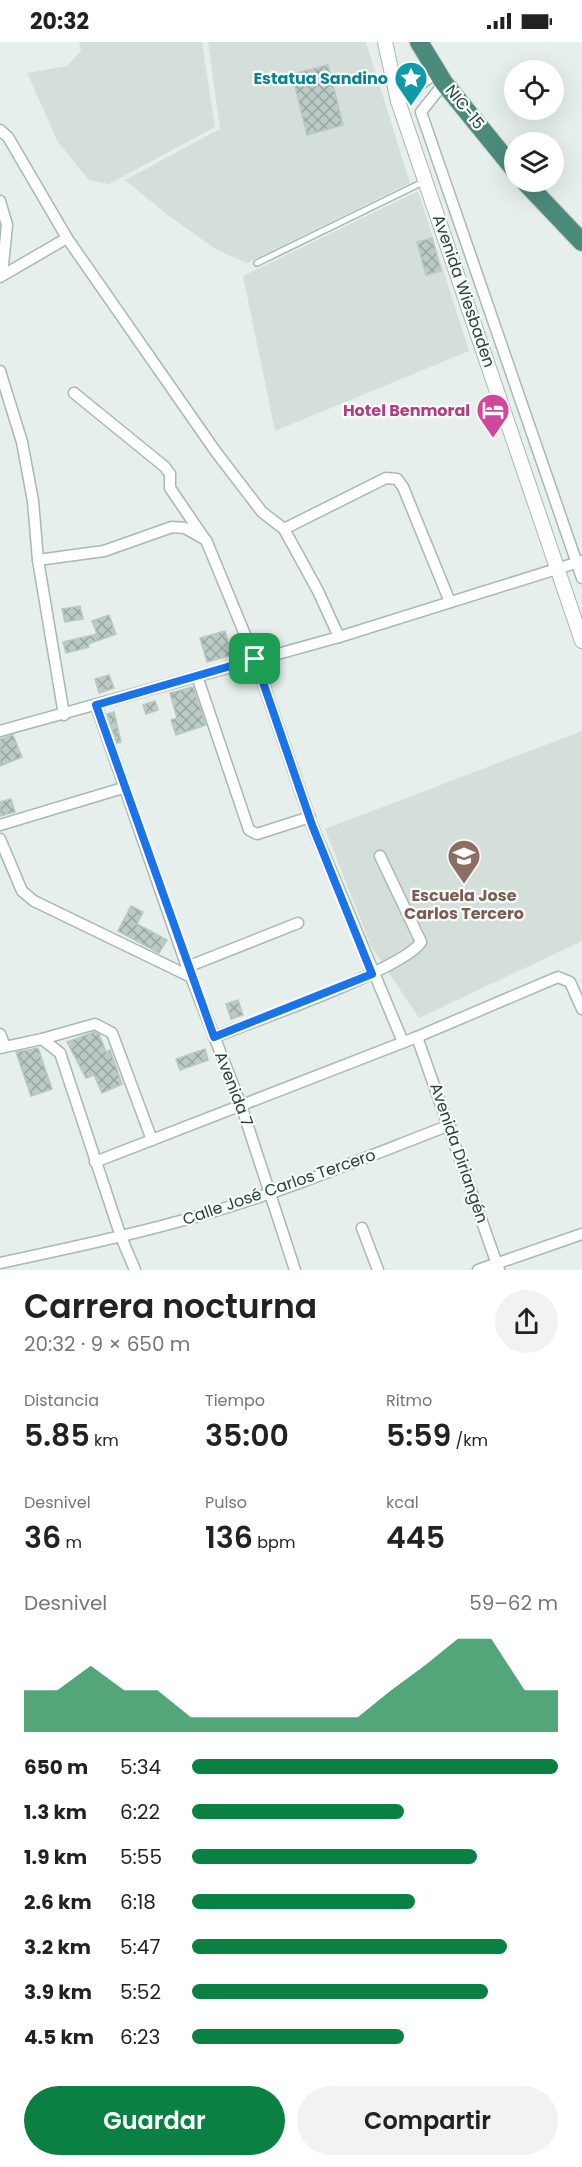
<!DOCTYPE html>
<html lang="es">
<head>
<meta charset="utf-8">
<style>
  body { margin:0; font-family:Poppins,sans-serif; background:#f2f2f2; color:#222; height:100vh; display:flex; flex-direction:column; font-size:22px; white-space:nowrap }
  * { box-sizing:border-box; margin:0 }
  p { font-size:20px; color:#767676 }
  .icon { flex:none; width:33px; height:33px; fill:none; stroke:currentColor; stroke-width:2; stroke-linecap:round; stroke-linejoin:round }
  .map { position:relative; height:1228px; overflow:hidden }
  .drawer { display:flex; flex-direction:column; background:#fff; flex:1 }
  .drawer>* { flex:none }
  .fabs { position:absolute; left:504px; top:18px; display:grid; gap:12px }
  .fabs a { display:grid; place-items:center; width:60px; height:60px; border-radius:50%; background:#fff; box-shadow:0 6px 24px #0002; font-size:30px }
  .pin { position:absolute; display:grid; place-items:center; width:51px; height:51px; color:#fff; margin:-26px; border-radius:12px; box-shadow:0 3px 9px #0006 }
  .round { display:grid; place-items:center; flex:none; width:63px; height:63px; border-radius:32px; background:#f2f2f2 }
  .headline { display:flex; align-items:center; justify-content:space-between; height:102px; padding:0 24px }
  h1 { font-size:33px; font-weight:600; line-height:45px }
  .figures { display:grid; grid-template-columns:repeat(3,1fr); gap:9px; height:102px; padding:6px 24px }
  .figures div { display:grid; align-content:center }
  .figures b { font-size:30px; font-weight:600 }
  .figures small { font-size:16px; font-weight:400 }
  .figures p { font-size:16px }
  .chart { height:168px; padding:12px 24px }
  .chart p { display:flex; justify-content:space-between }
  .chart svg { width:100%; height:108px; margin-top:6px; fill:#0b8043; opacity:.7 }
  .cta { display:flex; gap:12px; margin-top:auto; padding:12px 24px }
  .cta a { flex:1; height:69px; border-radius:36px; background:#0b8043; color:#fff; font-size:24px; font-weight:600; line-height:69px; text-align:center }
  .cta a+a { background:#f2f2f2; color:#222 }
  ul { padding:0 24px; list-style:none; font-size:20px }
  li { display:grid; grid-template-columns:96px 72px 1fr; align-items:center; height:45px }
  li i { height:15px; border-radius:8px; background:#0b8043 }
  .status { display:flex; justify-content:space-between; align-items:center; height:42px; padding:0 30px; background:#fff; direction:ltr }
  .status svg { height:16px; fill:currentColor }
  .map>svg:first-child { display:block }
  .built { fill:#d4dfda }
  .building { fill:url(#building-cross-hatch); stroke:#b8c9c2; stroke-width:1.5 }
  .lines { fill:none; stroke-linecap:round; stroke-linejoin:round }
  .service-casing { stroke:#a8b8b2; stroke-width:8 }
  .minor-casing { stroke:#a8b8b2; stroke-width:13 }
  .tertiary-casing { stroke:#a8b8b2; stroke-width:16 }
  .trunk-casing { stroke:#c2cac8; stroke-width:20 }
  .service { stroke:#fff; stroke-width:5 }
  .minor { stroke:#fff; stroke-width:10 }
  .tertiary { stroke:#fff; stroke-width:14 }
  .trunk { stroke:#4c8a7c; stroke-width:18 }
  .route-casing { stroke:#fff; stroke-width:12 }
  .route { stroke:#1a73e8; stroke-width:8 }
  .labels { text-anchor:middle; dominant-baseline:central; stroke-width:4.5; stroke-linejoin:round; paint-order:stroke }
  .culture-label { font-size:16px; font-weight:bold; fill:#0d838f; stroke:#f7fbf9; text-anchor:end }
  .street-label { font-size:16px; fill:#24423a; stroke:#f7fbf9 }
  .hotel-label { font-size:16px; font-weight:bold; fill:#b23c85; stroke:#f7fbf9; text-anchor:end }
  .education-label { font-size:16px; font-weight:bold; fill:#785e54; stroke:#f7fbf9 }
</style>
</head>
<body>
<div class="status"><b>20:32</b><svg viewBox="0 0 49 12"><path d="M0 12V9h3v3zM5 12V6h3v6zM10 12V3h3v9zM15 12V0h3v12zM26 1h20v11H26zM47 4h2v5h-2z"/></svg></div>
<div class="map">
<svg width="582" height="1228" viewBox="0 0 582 1228">
  <defs>
    <pattern id="building-cross-hatch" width="8" height="8" patternUnits="userSpaceOnUse" patternTransform="scale(1.5)"><rect width="8" height="8" fill="#bbcac4"/><path d="M0 0l8 8M0 8l8-8" fill="none" stroke="#98a6a0"/></pattern>
  </defs>
  <rect width="100%" height="100%" fill="#e6efeb"/>
  <!-- built -->
  <g class="built">
    <polygon points="79,0 202,0 215,85 109,142 89,138 58,100 27,31 67,24 81,9"/>
    <polygon points="208,0 366,0 410,141 247,221 217,208 169,174 125,138 220,87"/>
    <polygon points="418,149 469,309 275,389 243,234"/>
    <polygon points="582,689 582,899 419,976 371,904 325,787"/>
  </g>
  <!-- building -->
  <g class="building">
    <polygon points="328,23 343,83 307,93 292,32"/>
    <polygon points="432,196 441,229 426,233 417,200"/>
    <polygon points="80,564 83,577 65,580 62,567"/>
    <polygon points="109,573 116,592 88,602 89,605 66,611 63,600 97,592 92,579"/>
    <polygon points="225,589 232,613 207,620 200,596"/>
    <polygon points="109,633 114,646 99,651 95,637"/>
    <polygon points="193,645 206,683 176,693 171,678 177,676 170,651"/>
    <polygon points="155,659 158,668 146,672 143,663"/>
    <polygon points="114,670 121,700 117,701 107,672"/>
    <polygon points="13,693 22,715 0,724 0,697"/>
    <polygon points="11,757 15,770 0,774 0,760"/>
    <polygon points="131,864 143,870 137,882 167,898 159,911 118,889"/>
    <polygon points="238,958 243,973 231,977 226,962"/>
    <polygon points="94,990 99,992 106,1010 110,1008 122,1042 102,1051 94,1033 86,1036 67,1000"/>
    <polygon points="38,1006 52,1047 31,1054 16,1010"/>
    <polygon points="205,1007 208,1018 180,1028 176,1017"/>
  </g>
  <g class="lines">
    <!-- service casing -->
    <g class="service-casing">
      <polyline id="service" points="257,221 425,139"/>
    </g>
    <!-- minor casing -->
    <g class="minor-casing">
      <g id="minor">
        <polyline points="444,41 421,70 582,536"/>
        <polyline points="398,59 437,30"/>
        <polyline points="0,88 8,95 67,196"/>
        <polyline points="0,159 7,183 2,233"/>
        <polyline points="0,235 67,196 216,410 262,470 284,487 318,549 339,595"/>
        <polyline points="0,329 22,400 33,459 38,518 64,673"/>
        <polyline points="74,351 165,425 170,432 170,446 204,496"/>
        <polyline points="284,487 386,436 397,437 403,445 450,560"/>
        <polyline points="38,518 104,509 172,485 185,486 206,498 255,617 312,783 403,1000"/>
        <polyline points="197,634 249,788 257,792 310,775"/>
        <polyline points="96,663 187,925 241,1063 295,1228"/>
        <polyline points="0,689 339,595 582,519"/>
        <polyline points="0,783 123,746"/>
        <polyline points="0,797 22,849 34,859 191,935"/>
        <polyline points="187,925 298,881"/>
        <polyline points="0,992 5,1004"/>
        <path d="M214,995C252,980 404,927 421,900L380,814"/>
        <polyline points="417,995 499,1228"/>
        <polyline points="42,997 95,982 112,991 152,1098"/>
        <polyline points="0,1006 42,997 60,1011 121,1195 135,1228"/>
        <polyline points="95,1120 417,995 558,935 570,940 582,967"/>
        <polyline points="362,1186 378,1228"/>
        <path d="M0,1221C69,1206 137,1192 205,1172C288,1148 369,1114 450,1083"/>
        <polyline points="478,1228 582,1192"/>
      </g>
    </g>
    <!-- tertiary casing -->
    <g class="tertiary-casing">
      <polyline id="tertiary" points="385,0 398,59 582,599"/>
    </g>
    <!-- trunk casing -->
    <g class="trunk-casing">
      <g id="trunk">
        <polyline points="419,0 444,41 514,127"/>
        <polyline points="525,140 582,200"/>
      </g>
    </g>
    <!-- service -->
    <use href="#service" class="service"/>
    <!-- minor -->
    <use href="#minor" class="minor"/>
    <!-- tertiary -->
    <use href="#tertiary" class="tertiary"/>
    <!-- trunk -->
    <use href="#trunk" class="trunk"/>
  </g>
  <g class="lines">
    <!-- route casing -->
    <g class="route-casing">
      <polygon id="route" points="255,617 312,783 372,932 214,995 96,663"/>
    </g>
    <!-- route -->
    <use href="#route" class="route"/>
  </g>
  <!-- icons -->
  <defs>
    <g id="sight-pin" transform="scale(1.725)"><path d="M0 17L-7.5 6A9.5 9.5 0 1 1 7.5 6Z" fill="#0f9aa8" stroke="#f7fbf9"/><path d="M0-6L1.8-2.2L6-1.7L2.9 1.2L3.7 5.4L0 3.3L-3.7 5.4L-2.9 1.2L-6-1.7L-1.8-2.2Z" fill="#fff"/></g>
    <g id="hotel-pin" transform="scale(1.725)"><path d="M0 17L-7.5 6A9.5 9.5 0 1 1 7.5 6Z" fill="#d1479c" stroke="#f7fbf9"/><path d="M-6-4.5h1.5V1H6V5H4.5V3h-9V5H-6ZM-4 0a1.8 1.8 0 1 1 3.6 0ZM.5 0V-2.5h3Q6-2.5 6 0Z" fill="#fff"/></g>
    <g id="school-pin" transform="scale(1.725)"><path d="M0 17L-7.5 6A9.5 9.5 0 1 1 7.5 6Z" fill="#8d6e63" stroke="#f7fbf9"/><path d="M0-5L7-2L0 1L-7-2ZM-4 1L0 2.5L4 1V4Q0 6-4 4Z" fill="#fff"/></g>
  </defs>
  <g fill-rule="evenodd">
    <use href="#sight-pin" x="411" y="36"/>
    <use href="#hotel-pin" x="493" y="368"/>
    <use href="#school-pin" x="464" y="814"/>
  </g>
  <g class="labels">
    <!-- culture labels -->
    <g class="culture-label">
      <text x="388" y="36">Estatua Sandino</text>
    </g>
    <!-- street labels -->
    <g class="street-label">
      <text transform="translate(465 65) rotate(51)">NIC-15</text>
      <text transform="translate(464 249) rotate(71)">Avenida Wiesbaden</text>
      <text transform="translate(234 1047) rotate(69)">Avenida 7</text>
      <text transform="translate(459 1111) rotate(71)">Avenida Diriangén</text>
      <text transform="translate(279 1145) rotate(-19)">Calle José Carlos Tercero</text>
    </g>
    <!-- hotel labels -->
    <g class="hotel-label">
      <text x="470" y="368">Hotel Benmoral</text>
    </g>
    <!-- education labels -->
    <g class="education-label">
      <text x="464" y="853">Escuela Jose<tspan x="464" dy="18">Carlos Tercero</tspan></text>
    </g>
  </g>
</svg>
<div class="fabs">
<a><svg class="icon" aria-label="locate" viewBox="0 0 24 24"><circle cx="12" cy="12" r="6"/><path d="M12 2v4M12 18v4M2 12h4M18 12h4"/></svg></a>
<a><svg class="icon" aria-label="layers" viewBox="0 0 24 24"><path d="M12 4l9 5-9 5-9-5zM3 14l9 5 9-5"/></svg></a>
</div>
<div class="pin" style="left:255px;top:617px;background:#1e9e55"><svg class="icon" aria-label="arrive" viewBox="0 0 24 24"><path d="M6 21V4h12l-3 4 3 4H6"/></svg></div>
</div>
<section class="drawer">
<div class="headline"><div><h1>Carrera nocturna</h1><p>20:32 · 9 × 650 m</p></div><a class="round"><svg class="icon" aria-label="share" viewBox="0 0 24 24"><path d="M12 15V3M7 8l5-5 5 5M5 13v7h14v-7"/></svg></a></div>
<div class="figures">
<div><p>Distancia</p><b>5.85<small> km</small></b></div>
<div><p>Tiempo</p><b>35:00</b></div>
<div><p>Ritmo</p><b>5:59<small> /km</small></b></div>
</div>
<div class="figures">
<div><p>Desnivel</p><b>36<small> m</small></b></div>
<div><p>Pulso</p><b>136<small> bpm</small></b></div>
<div><p>kcal</p><b>445</b></div>
</div>
<div class="chart"><p><span>Desnivel</span>59–62 m</p>
<svg viewBox="0 0 160 44" preserveAspectRatio="none"><path d="M0 44V27L10 27L20 17L30 27L40 27L50 38L60 38L70 38L80 38L90 38L100 38L110 27L120 17L130 6L140 6L150 27L160 27V44z"/></svg>
</div>
<ul>
<li><b>650 m</b>5:34<i style="width:100%"></i></li>
<li><b>1.3 km</b>6:22<i style="width:58%"></i></li>
<li><b>1.9 km</b>5:55<i style="width:78%"></i></li>
<li><b>2.6 km</b>6:18<i style="width:61%"></i></li>
<li><b>3.2 km</b>5:47<i style="width:86%"></i></li>
<li><b>3.9 km</b>5:52<i style="width:81%"></i></li>
<li><b>4.5 km</b>6:23<i style="width:58%"></i></li>
</ul>
<div class="cta"><a>Guardar</a><a>Compartir</a></div>
</section>
</body>
</html>
